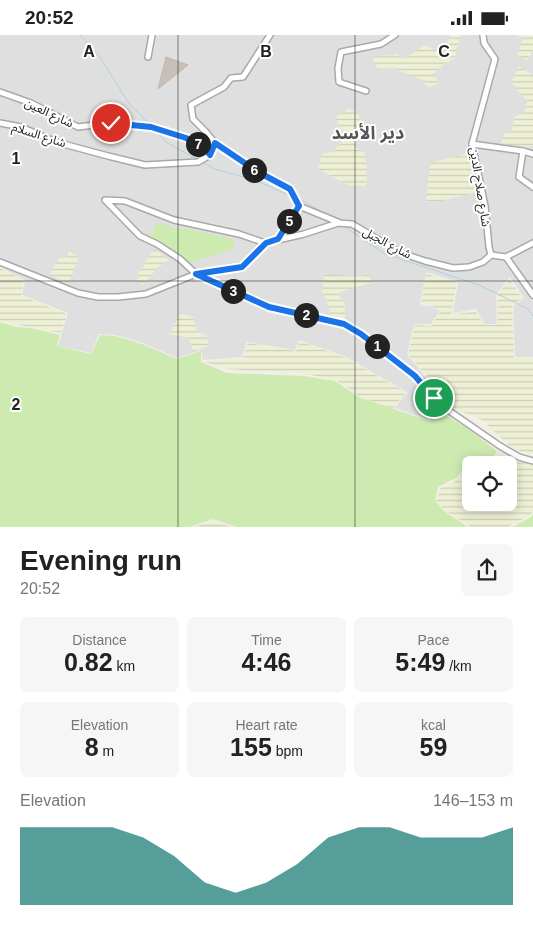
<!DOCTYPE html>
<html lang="en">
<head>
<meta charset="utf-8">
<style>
  body { margin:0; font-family:Arial,"Noto Sans Arabic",sans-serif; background:#f6f6f6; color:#222; height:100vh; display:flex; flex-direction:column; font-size:19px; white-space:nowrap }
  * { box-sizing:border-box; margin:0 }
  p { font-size:16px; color:#767676 }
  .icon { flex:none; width:28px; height:28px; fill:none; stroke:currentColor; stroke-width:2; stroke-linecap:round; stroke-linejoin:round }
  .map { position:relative; height:492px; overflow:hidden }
  .sheet { display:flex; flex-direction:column; background:#fff; flex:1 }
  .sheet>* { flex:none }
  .controls { position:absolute; left:462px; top:421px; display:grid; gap:10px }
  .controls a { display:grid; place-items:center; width:55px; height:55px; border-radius:8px; background:#fff; box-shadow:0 2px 12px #0003; font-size:25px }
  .pin { position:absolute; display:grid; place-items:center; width:42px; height:42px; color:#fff; margin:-21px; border:2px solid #fff; border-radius:50%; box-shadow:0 1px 5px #0007 }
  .km { position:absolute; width:25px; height:25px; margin:-12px; border-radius:50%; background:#222; color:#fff; font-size:14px; line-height:25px; text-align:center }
  .round { display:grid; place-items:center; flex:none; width:52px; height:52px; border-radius:8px; background:#f6f6f6 }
  .summary { display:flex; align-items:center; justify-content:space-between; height:85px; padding:0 20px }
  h1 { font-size:28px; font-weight:600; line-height:38px }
  .figures { display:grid; grid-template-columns:repeat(3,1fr); gap:8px; height:85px; padding:5px 20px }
  .figures div { display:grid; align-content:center; border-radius:8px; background:#f6f6f6; text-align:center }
  .figures b { font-size:25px; font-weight:600 }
  .figures small { font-size:14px; font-weight:400 }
  .figures p { font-size:14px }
  .chart { height:140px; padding:10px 20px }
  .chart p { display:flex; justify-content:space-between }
  .chart svg { width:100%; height:90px; margin-top:5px; fill:#0f766e; opacity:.7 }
  .status { display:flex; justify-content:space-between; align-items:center; height:35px; padding:0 25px; background:#fff; direction:ltr }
  .status svg { height:14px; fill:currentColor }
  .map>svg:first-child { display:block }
  .residential { fill:#e0dfdf }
  .farmland { fill:url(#farmland-rules) }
  .grass { fill:#cdebb0 }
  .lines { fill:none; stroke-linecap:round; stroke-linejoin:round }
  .stream { stroke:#aad3df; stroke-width:1 }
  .building { fill:#c7bfb8; stroke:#c4b6ab }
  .minor-casing { stroke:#a9a9a9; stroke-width:8 }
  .minor { stroke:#fff; stroke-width:5 }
  .route-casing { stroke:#fff; stroke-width:10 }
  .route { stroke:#1a73e8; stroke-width:6 }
  .grid { fill:none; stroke:#222; stroke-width:1; stroke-opacity:0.55 }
  .labels { text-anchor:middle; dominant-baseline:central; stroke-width:4; stroke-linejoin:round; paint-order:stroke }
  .street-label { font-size:12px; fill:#222; stroke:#fff }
  .district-label { font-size:18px; font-weight:bold; fill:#555; stroke:#fff }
  .grid-label { font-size:16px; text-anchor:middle; font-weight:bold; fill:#222; stroke:#fff; stroke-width:4; stroke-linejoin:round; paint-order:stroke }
</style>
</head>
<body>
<div class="status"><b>20:52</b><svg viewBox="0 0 49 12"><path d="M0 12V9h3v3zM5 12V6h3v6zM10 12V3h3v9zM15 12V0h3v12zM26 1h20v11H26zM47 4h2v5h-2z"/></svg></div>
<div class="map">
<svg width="533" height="492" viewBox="0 0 533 492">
  <defs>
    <pattern id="farmland-rules" width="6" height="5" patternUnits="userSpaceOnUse" patternTransform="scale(1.25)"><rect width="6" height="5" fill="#eef0d5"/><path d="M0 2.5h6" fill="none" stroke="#ccceb7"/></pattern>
  </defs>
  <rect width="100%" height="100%" fill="#f2efe9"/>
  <!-- residential -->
  <polygon class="residential" points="0,0 533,0 533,322 515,322 513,271 524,263 510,242 496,259 497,289 485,289 476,274 453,278 458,247 426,237 420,269 440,275 431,289 414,289 407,319 441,360 427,384 395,373 407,357 346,322 299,305 295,315 247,307 242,322 203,325 201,315 177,323 143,308 116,300 99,299 91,318 58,311 68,278 22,260 25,245 0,232"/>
  <!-- farmland -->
  <g class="farmland">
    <polygon points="450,0 461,0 454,24 446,28 433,39 439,48 429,53 420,44 390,32 378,35 372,22 398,19 400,24 412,19 424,10 444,19"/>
    <polygon points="517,0 533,0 533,15 528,25 517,21 523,4"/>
    <polygon points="519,31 533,40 533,111 522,113 501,108 505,98 512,95 515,81 524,78 527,66 511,47"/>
    <polygon points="349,74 358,78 363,91 354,111 365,118 367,135 366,151 348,150 318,134 322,119 333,117 343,105 336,82"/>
    <polygon points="469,118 474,158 437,167 426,166 430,128"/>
    <polygon points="154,214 169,225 158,232 143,250 137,245 139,238"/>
    <polygon points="69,216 79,222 69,248 49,240 60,222 67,223"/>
    <polygon points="0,233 24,245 21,261 67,279 61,298 0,286"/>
    <polygon points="426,239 457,247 451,280 475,276 485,290 498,290 497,260 510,244 522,263 512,270 514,323 533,323 533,419 523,417 511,412 482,385 445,370 443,360 408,319 415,290 431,291 441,275 421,268"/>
    <polygon points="324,240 342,240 351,242 369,240 372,248 356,252 338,258 345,270 345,285 331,282 327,267 322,257"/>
    <polygon points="181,278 193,282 197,296 206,300 209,311 193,316 189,303 169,299"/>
    <polygon points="300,306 346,323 406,357 393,374 359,361 336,345 306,339 227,334 202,326 243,323 248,308 296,316"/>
    <polygon points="499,417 511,424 522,427 533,427 533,476 530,480 508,492 471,492 444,475 436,464 441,453 456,446 471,431 471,468 509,468 509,430 491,430"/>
    <polygon points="213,486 232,492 194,492"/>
  </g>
  <!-- grass -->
  <g class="grass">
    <polygon points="157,187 175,193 194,195 233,204 234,214 189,228 181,220 149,203"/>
    <polygon points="0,287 16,292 31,293 60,300 57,311 91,319 100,300 116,301 142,309 177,324 201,316 201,327 227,338 304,341 335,346 359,362 429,386 436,374 467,393 497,416 489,430 485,430 474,426 465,433 456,443 438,452 435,465 444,476 468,492 237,492 213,484 190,492 0,492"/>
    <polygon points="533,479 533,492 512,492 531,482"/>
  </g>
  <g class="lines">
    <!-- stream -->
    <g class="stream">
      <polyline points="80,0 100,22 128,67 150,90"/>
      <polyline points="155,95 166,107 198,125"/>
      <polyline points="202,127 215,134 257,146 291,161"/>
      <polyline points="297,163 309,169 326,180"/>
      <polyline points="342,190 385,219 479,250 528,274 533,281"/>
    </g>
  </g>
  <!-- building -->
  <polygon class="building" points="166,22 188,30 158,54"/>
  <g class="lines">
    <!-- minor casing -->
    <g class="minor-casing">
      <g id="minor">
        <polyline points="270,0 243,42 231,43 224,52 191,70 193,84 206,97 215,108 257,137 290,154 299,171 278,204"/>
        <polyline points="483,0 484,8 495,24 472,109 485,171 489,212 491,220"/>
        <polyline points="148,22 152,0"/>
        <polyline points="366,56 339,47 338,33 341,17 381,9 395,0"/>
        <polyline points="0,57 31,68 78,92 111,88 151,92 186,103 204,112 210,120"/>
        <polyline points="0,88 21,92 56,107 108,121 145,130 198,127 210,120 215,108"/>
        <polyline points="472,109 523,116 533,119"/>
        <polyline points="523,116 519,142 533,152"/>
        <polyline points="299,171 338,187"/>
        <polyline points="265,208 239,199 174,185 125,166 105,165 140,201 157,209 180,224 196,239 269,272 344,289 361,299 415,341 445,373 500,411 519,422 533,426"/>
        <polyline points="506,222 533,208"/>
        <polyline points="0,227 78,258 98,262 118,262 146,259 196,239 242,231 265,208 304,199 338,188 352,189 401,218 425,226 453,233 469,232 483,227 491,220 506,222 533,260"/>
      </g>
    </g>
    <!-- minor -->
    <use href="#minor" class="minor"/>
  </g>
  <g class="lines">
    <!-- route casing -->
    <g class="route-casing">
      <polyline id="route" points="111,88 151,92 186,103 204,112 210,120 215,108 258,137 290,154 299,171 278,204 266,208 242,232 196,239 269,272 344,289 361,299 415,341 434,363"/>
    </g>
    <!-- route -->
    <use href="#route" class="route"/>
  </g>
  <!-- grid -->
  <path class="grid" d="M178,0V492M355,0V492M0,246H533"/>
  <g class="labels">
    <!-- street labels -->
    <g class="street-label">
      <text transform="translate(49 78) rotate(25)">شارع العين</text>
      <text transform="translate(39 100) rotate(18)">شارع السلام</text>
      <text transform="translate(480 152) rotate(81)">شارع صلاح الدين</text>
      <text transform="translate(387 208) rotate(28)">شارع الجبل</text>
    </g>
    <!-- district labels -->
    <g class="district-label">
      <text x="368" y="98">دير الأسد</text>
    </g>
  </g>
  <g class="grid-label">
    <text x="89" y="22">A</text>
    <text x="266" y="22">B</text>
    <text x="444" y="22">C</text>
    <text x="16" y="129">1</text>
    <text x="16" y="375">2</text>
  </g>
</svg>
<div class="controls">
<a><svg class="icon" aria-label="locate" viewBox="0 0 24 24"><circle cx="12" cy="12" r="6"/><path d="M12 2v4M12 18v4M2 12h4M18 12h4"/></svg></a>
</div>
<div class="pin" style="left:434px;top:363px;background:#1e9e55"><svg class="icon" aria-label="arrive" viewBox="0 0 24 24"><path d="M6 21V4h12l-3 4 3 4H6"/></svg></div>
<div class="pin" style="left:111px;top:88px;background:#d93025"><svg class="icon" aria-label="check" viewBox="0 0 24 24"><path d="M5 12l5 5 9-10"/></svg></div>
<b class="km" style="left:377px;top:311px">1</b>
<b class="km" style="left:306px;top:280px">2</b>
<b class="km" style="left:233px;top:256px">3</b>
<b class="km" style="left:289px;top:186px">5</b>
<b class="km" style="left:254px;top:135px">6</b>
<b class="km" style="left:198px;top:109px">7</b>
</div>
<section class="sheet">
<div class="summary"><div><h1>Evening run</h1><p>20:52</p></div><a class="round"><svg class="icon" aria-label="share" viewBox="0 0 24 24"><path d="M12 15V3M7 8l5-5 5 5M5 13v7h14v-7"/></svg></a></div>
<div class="figures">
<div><p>Distance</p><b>0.82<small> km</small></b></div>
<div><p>Time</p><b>4:46</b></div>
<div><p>Pace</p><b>5:49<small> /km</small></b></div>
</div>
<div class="figures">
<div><p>Elevation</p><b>8<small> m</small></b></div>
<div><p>Heart rate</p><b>155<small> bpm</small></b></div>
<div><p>kcal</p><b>59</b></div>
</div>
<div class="chart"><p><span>Elevation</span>146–153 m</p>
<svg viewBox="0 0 160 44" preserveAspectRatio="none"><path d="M0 44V6L10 6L20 6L30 6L40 11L50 20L60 33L70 38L80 33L90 24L100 11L110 6L120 6L130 11L140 11L150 11L160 6V44z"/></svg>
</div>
</section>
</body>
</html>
